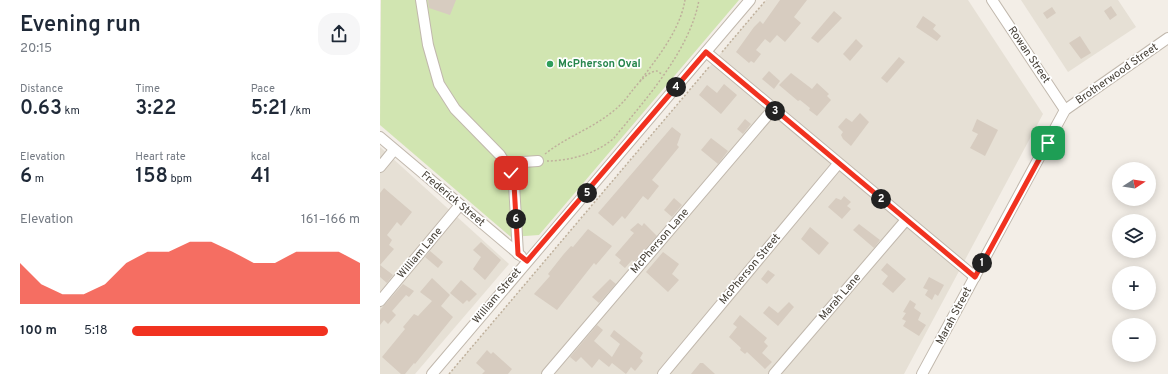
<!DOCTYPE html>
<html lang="en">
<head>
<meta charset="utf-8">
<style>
  body { margin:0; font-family:Overpass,sans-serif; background:#f6f6f7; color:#1f2937; height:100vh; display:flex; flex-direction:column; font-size:15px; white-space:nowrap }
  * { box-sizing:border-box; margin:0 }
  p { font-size:13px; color:#747a83 }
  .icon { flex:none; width:22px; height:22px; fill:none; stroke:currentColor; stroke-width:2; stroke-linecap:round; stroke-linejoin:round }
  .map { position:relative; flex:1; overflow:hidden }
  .side { display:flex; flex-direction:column; background:#fff; width:380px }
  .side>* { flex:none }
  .needle { width:26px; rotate:78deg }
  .tools { position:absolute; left:732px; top:162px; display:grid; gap:8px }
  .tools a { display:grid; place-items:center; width:44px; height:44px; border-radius:50%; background:#fff; box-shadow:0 2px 10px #0003; font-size:20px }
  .pin { position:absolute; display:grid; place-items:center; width:34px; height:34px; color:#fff; margin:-17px; border-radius:8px; box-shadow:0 2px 6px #0006 }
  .km { position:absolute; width:20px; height:20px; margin:-10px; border-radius:50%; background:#222; color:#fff; font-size:11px; line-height:20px; text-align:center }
  .round { display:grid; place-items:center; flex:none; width:42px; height:42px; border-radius:16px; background:#f6f6f7 }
  .summary { display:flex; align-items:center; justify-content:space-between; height:68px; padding:0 20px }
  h1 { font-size:22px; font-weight:600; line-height:30px }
  .metrics { display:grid; grid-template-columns:repeat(3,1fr); gap:6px; height:68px; padding:4px 20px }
  .metrics div { display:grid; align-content:center }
  .metrics b { font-size:20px; font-weight:600 }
  .metrics small { font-size:11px; font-weight:400 }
  .metrics p { font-size:11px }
  .chart { height:112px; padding:8px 20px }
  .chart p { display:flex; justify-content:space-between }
  .chart svg { width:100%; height:72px; margin-top:4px; fill:#f13220; opacity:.7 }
  ul { padding:0 20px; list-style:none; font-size:13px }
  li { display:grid; grid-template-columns:64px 48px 1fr; align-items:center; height:30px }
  li i { height:10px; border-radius:5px; background:#f13220 }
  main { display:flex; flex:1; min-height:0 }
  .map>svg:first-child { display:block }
  .residential { fill:#e6e0d5 }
  .green { fill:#d1e5b1 }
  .building { fill:#d7ccc0 }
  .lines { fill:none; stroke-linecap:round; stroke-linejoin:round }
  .minor-casing { stroke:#c1b8ad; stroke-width:12 }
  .path { stroke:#bfb09c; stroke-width:1.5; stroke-dasharray:2 2; stroke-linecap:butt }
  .minor { stroke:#fff; stroke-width:10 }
  .route-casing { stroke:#fff; stroke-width:8 }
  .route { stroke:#f13220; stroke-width:5 }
  .leisure-dot { fill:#2e9e5b; stroke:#fff; stroke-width:1.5 }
  .labels { text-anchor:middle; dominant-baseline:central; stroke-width:3.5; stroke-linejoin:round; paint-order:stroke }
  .street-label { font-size:11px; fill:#453f36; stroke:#fff }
  .leisure-label { font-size:11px; font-weight:bold; fill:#27864d; stroke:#fff; text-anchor:start }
</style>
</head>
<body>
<main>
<section class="side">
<div class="summary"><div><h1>Evening run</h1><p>20:15</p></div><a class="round"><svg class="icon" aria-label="share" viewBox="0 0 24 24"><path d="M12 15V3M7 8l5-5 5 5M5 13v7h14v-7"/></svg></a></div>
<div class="metrics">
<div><p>Distance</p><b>0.63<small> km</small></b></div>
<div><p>Time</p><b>3:22</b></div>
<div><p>Pace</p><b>5:21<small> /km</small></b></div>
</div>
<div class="metrics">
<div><p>Elevation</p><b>6<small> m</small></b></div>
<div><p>Heart rate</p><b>158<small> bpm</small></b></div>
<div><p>kcal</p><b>41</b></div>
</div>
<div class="chart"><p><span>Elevation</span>161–166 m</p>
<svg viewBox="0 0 160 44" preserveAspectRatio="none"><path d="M0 44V19L10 32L20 38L30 38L40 32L50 19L60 12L70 12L80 6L90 6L100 12L110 19L120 19L130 12L140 12L150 12L160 19V44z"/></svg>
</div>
<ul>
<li><b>100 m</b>5:18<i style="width:86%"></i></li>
</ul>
</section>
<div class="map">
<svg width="788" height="374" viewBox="0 0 788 374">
  <rect width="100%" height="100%" fill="#f3eee7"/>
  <!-- residential -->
  <g class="residential">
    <polygon points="386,0 588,0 663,114 524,374 69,374"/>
    <polygon points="641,0 738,0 756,27 688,72"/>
    <polygon points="0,147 129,264 35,374 0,374"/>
  </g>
  <!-- green -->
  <polygon class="green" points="1,0 359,0 159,235 131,237 0,125"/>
  <!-- building -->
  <g class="building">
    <polygon points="48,0 76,0 70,15 49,8"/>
    <polygon points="400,0 427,0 414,17 421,23 405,42 397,35 390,43 385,39 376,50 381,54 374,63 371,61 369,63 356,52 374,27 380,21 383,24"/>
    <polygon points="731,6 737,15 730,20 724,11"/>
    <polygon points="672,7 676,13 667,19 663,13"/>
    <polygon points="454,11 462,18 438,43 431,38"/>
    <polygon points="543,16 556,25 553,29 561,36 557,41 536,27"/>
    <polygon points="700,36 711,53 701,59 689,43"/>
    <polygon points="476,39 483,46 470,61 463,54"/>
    <polygon points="519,57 525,62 507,83 501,78"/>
    <polygon points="389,71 400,81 394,89 382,79"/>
    <polygon points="411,73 432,89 437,83 449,94 447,96 451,100 437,116 429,110 430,108 420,100 418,101 399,85"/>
    <polygon points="344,84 357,95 341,114 319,95 327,85 337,93"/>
    <polygon points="480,113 489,122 471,146 463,139 461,135 463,132 458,127 466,118 472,122"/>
    <polygon points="365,119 371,124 363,134 357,129"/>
    <polygon points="597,119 618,130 605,156 590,148 598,134 592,131"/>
    <polygon points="292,127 301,134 297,145 299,147 272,180 279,186 268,200 263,196 245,219 242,216 233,226 218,213"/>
    <polygon points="331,138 348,151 338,164 321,150"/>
    <polygon points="4,188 32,212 21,226 17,222 7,235 12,240 9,245 14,249 0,265 13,275 7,283 0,277 0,193"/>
    <polygon points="464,196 471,202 467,206 471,209 462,219 448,207 456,198 461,200"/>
    <polygon points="294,198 302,205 292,217 284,210"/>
    <polygon points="258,223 262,226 264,223 277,236 254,262 252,260 245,268 239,263 241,260 235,255 254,233 250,230"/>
    <polygon points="479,224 500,240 494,248 473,230"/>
    <polygon points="430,227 449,243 439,255 421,239"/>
    <polygon points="208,229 232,246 216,265 214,263 177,310 154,294 170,276 168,274 183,255 191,246 193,247"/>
    <polygon points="101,242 121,260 105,280 93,269 101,257 93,250"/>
    <polygon points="50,251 63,262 58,268 45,257"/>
    <polygon points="283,252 299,264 292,274 299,280 288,292 266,272"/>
    <polygon points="507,263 526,279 513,293 502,284 508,276 501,270"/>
    <polygon points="388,270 395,275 387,284 381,279"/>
    <polygon points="549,277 564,285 558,296 555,294 552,300 545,295 548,290 543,288"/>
    <polygon points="52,278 70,295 61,306 73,317 35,364 34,363 25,374 21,374 2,357 25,329 23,327 34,314 38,316 52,301 40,292"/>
    <polygon points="230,279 236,284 219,303 212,297"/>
    <polygon points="81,280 97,294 89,302 87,300 83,304 70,293"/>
    <polygon points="23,284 34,291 29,297 26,295 12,311 16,315 8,324 4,320 0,325 0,310"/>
    <polygon points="530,300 536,304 534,308 541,313 538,320 546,325 539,336 523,326 526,321 522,319 526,313 523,312"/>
    <polygon points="409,302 414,307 398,326 383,313 389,306 398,313"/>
    <polygon points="360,315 387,338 384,342 388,346 382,353 392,362 385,369 367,352 365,354 360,350 361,348 349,337 357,327 353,324"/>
    <polygon points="217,325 223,330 214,341 232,357 240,344 230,336 234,330 263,353 260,358 263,361 255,371 251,367 246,374 232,363 229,367 219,359 212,368 201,357 196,362 190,357"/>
    <polygon points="107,350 111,354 113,352 132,369 128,374 102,374 105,371 96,363"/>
    <polygon points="320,363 323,363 335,374 311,374"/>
  </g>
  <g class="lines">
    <!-- minor casing -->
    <g class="minor-casing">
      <g id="minor">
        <polyline points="41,0 48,45 59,84 75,109 120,155 131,173 134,184 138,254"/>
        <polyline points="612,0 685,110"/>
        <polyline points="326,52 595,277"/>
        <polyline points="0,137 141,256"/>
        <polyline points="127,163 158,161"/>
        <polyline points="0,167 14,150"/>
        <polyline points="0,301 80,205"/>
        <polyline points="52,374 370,0"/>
        <polyline points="167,374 393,109"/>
        <polyline points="283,374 458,164"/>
        <polyline points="394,374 526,220"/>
        <polyline points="542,374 685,110 788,38"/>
      </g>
    </g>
    <!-- path -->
    <g class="path">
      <polyline points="342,52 386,0"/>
      <path d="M260,81C278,57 300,30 305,0"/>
      <path d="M165,154C190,134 221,126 244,101C251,93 265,71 277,71L283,75"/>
      <path d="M167,161C190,161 218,153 234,138C266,99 310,50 319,0"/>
      <polyline points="69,374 329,67"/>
    </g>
    <!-- minor -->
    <use href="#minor" class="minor"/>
  </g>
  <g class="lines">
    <!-- route casing -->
    <g class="route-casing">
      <polyline id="route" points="131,173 134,184 138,254 147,261 326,52 595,277 668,143"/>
    </g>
    <!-- route -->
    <use href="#route" class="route"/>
  </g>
  <!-- markers -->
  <circle class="leisure-dot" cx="170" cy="64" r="4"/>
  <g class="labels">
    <!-- street labels -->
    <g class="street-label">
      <text transform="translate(649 55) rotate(56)">Rowan Street</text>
      <text transform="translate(737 74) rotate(-35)">Brotherwood Street</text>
      <text transform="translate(73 199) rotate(40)">Frederick Street</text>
      <text transform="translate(280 241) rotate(-49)">McPherson Lane</text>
      <text transform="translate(40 253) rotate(-50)">William Lane</text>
      <text transform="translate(370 269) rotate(-50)">McPherson Street</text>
      <text transform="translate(117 296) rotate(-50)">William Street</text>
      <text transform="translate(460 297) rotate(-49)">Marah Lane</text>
      <text transform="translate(574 316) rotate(-62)">Marah Street</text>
    </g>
    <!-- leisure labels -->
    <g class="leisure-label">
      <text x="178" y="64">McPherson Oval</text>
    </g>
  </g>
</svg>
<div class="tools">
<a><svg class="needle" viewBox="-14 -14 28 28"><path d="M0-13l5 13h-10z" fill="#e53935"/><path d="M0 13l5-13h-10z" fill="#747a83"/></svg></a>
<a><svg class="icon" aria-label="layers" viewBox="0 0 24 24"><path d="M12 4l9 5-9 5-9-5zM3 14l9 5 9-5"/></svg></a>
<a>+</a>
<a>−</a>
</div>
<div class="pin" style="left:668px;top:143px;background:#1e9e55"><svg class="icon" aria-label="arrive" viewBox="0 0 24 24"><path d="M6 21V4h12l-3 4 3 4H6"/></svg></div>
<div class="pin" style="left:131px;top:173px;background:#d93025"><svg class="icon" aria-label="check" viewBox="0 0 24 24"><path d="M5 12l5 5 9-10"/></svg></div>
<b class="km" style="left:602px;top:263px">1</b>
<b class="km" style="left:501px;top:199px">2</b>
<b class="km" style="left:395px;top:111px">3</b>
<b class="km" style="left:296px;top:87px">4</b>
<b class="km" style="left:207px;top:193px">5</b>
<b class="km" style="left:136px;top:219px">6</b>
</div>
</main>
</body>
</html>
